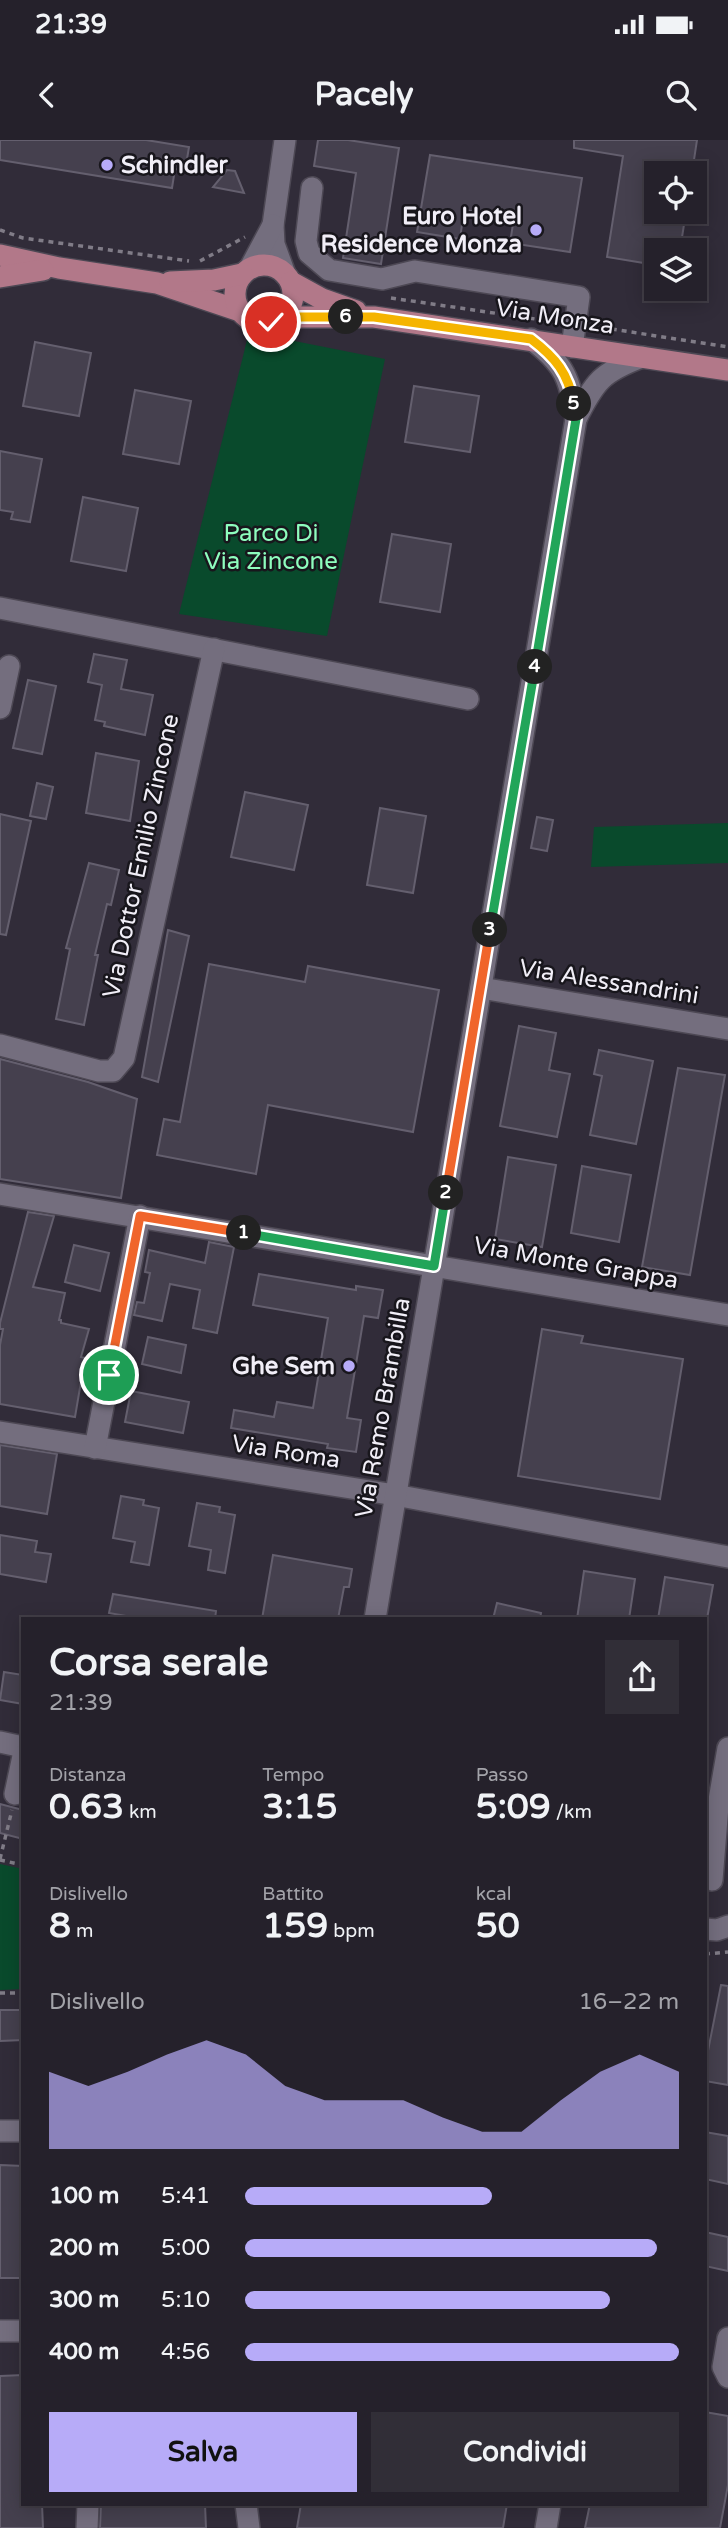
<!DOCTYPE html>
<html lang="it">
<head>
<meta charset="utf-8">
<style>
  body { margin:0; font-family:"Varela Round",sans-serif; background:#312e37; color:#f1f3f6; height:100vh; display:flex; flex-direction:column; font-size:26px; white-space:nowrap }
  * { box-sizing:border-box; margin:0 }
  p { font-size:23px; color:#a3a3a9 }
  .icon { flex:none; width:38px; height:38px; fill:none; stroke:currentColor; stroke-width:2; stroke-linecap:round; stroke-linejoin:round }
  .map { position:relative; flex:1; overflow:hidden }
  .panel { position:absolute; left:21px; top:1477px; width:686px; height:889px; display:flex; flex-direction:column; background:#25212b; border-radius:0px; box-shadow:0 4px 18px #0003,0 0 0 2px #423e47 }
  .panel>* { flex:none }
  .controls { position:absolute; left:644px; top:21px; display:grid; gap:14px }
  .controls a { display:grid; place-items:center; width:63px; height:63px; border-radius:0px; background:#25212b; box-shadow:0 4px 18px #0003,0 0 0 2px #423e47; font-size:35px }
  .pin { position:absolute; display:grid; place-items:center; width:60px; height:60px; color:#fff; margin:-30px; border:4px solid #fff; border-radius:50%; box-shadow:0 2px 7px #0007 }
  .km { position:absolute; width:35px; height:35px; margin:-18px; border-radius:50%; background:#222; color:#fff; font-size:19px; line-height:35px; text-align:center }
  .round { display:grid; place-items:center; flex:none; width:74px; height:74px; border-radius:0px; background:#312e37 }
  .head { display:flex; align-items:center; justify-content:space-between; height:119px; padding:0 28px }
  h1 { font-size:38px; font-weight:700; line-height:52px }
  .stats { display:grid; grid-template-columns:repeat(3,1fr); gap:10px; height:119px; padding:7px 28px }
  .stats div { display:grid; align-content:center }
  .stats b { font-size:35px; font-weight:700 }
  .stats small { font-size:19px; font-weight:400 }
  .stats p { font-size:19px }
  .chart { height:196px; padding:14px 28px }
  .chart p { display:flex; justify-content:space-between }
  .chart svg { width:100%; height:126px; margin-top:7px; fill:#b7abf8; opacity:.7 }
  .action { display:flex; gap:14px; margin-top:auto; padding:14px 28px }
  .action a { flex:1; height:80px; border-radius:0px; background:#b7abf8; color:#111; font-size:28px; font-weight:700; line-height:80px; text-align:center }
  .action a+a { background:#312e37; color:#f1f3f6 }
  ul { padding:0 28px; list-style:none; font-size:23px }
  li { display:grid; grid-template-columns:112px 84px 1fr; align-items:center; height:52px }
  li i { height:18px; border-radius:9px; background:#b7abf8 }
  .status { display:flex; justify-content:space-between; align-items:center; height:49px; padding:0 35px; background:#25212b; direction:ltr }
  .status svg { height:19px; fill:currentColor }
  header { display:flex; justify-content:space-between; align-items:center; height:91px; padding:0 28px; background:#25212b; font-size:32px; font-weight:700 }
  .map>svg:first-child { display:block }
  .green { fill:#094a2c }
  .building { fill:#45404e; stroke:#645f6e; stroke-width:2 }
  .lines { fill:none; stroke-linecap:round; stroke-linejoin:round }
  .minor-casing { stroke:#4d4854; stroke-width:24 }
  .major-casing { stroke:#4d4854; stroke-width:24 }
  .path { stroke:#807c87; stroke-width:3.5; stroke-dasharray:5 5; stroke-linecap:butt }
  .minor { stroke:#746e7e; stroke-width:21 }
  .major { stroke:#b27889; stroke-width:21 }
  .split-1-casing { stroke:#fff; stroke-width:14 }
  .split-2-casing { stroke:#fff; stroke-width:14 }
  .split-3-casing { stroke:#fff; stroke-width:14 }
  .split-4-casing { stroke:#fff; stroke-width:14 }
  .split-5-casing { stroke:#fff; stroke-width:14 }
  .split-6-casing { stroke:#fff; stroke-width:14 }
  .split-7-casing { stroke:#fff; stroke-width:14 }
  .split-1 { stroke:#f0652b; stroke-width:9 }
  .split-2 { stroke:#22a559; stroke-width:9 }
  .split-3 { stroke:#f0652b; stroke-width:9 }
  .split-4 { stroke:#22a559; stroke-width:9 }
  .split-5 { stroke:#22a559; stroke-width:9 }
  .split-6 { stroke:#f5b400; stroke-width:9 }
  .split-7 { stroke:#f5b400; stroke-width:9 }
  .poi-dot { fill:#b7abf8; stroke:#18161c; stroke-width:2.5 }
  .labels { text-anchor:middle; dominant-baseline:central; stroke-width:5; stroke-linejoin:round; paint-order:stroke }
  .poi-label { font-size:24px; font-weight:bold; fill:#f1eef7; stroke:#18161c; text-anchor:end }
  .street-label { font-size:24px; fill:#f1eef7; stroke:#18161c }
  .park-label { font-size:24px; fill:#8efdbe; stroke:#18161c }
</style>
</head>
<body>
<div class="status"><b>21:39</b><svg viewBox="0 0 49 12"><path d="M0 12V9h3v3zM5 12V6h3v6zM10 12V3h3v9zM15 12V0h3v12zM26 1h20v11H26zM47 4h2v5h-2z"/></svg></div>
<header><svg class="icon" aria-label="back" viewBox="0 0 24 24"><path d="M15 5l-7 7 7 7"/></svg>Pacely<svg class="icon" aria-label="search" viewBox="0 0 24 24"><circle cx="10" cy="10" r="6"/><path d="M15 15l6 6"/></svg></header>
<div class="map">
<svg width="728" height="2388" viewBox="0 0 728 2388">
  <rect width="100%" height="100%" fill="#312c39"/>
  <!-- green -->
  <g class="green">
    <polygon points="249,192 385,219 327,496 179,474"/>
    <polygon points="728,683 728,723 591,727 594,687"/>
    <polygon points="0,1724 23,1729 23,1849 0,1850"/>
  </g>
  <!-- building -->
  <g class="building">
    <polygon points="0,0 146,0 189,7 185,31 175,29 172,48 0,20"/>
    <polygon points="318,0 348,0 399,8 381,124 343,118 356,33 314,26"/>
    <polygon points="574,0 697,0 692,33 656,33 656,72 686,72 680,110 656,110 656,125 607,117 623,16 574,8"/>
    <polygon points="430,15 582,38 570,112 510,103 514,78 464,70 460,99 417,92"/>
    <polygon points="227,30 235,31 244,53 213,47"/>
    <polygon points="35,202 91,213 79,276 23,266"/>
    <polygon points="414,246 479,256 470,312 405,302"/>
    <polygon points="135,250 191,261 179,324 123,314"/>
    <polygon points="0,311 42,319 30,382 11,379 13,372 0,370"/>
    <polygon points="83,357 138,368 126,431 71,421"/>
    <polygon points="392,394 451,404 440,472 380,462"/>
    <polygon points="94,514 127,520 121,549 153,555 145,595 104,586 105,582 95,580 102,545 88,542"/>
    <polygon points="28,540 56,546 42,614 13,608"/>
    <polygon points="96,613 139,621 130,681 86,673"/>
    <polygon points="37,643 53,647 46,679 30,676"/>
    <polygon points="245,652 308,665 294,730 231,717"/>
    <polygon points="380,668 426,676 413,753 367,745"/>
    <polygon points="0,674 31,681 6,795 0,794"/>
    <polygon points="537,677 553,680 547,711 531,708"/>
    <polygon points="89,723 119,730 111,765 107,764 95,815 98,815 84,885 56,879 70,809 66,808"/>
    <polygon points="168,790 189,796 158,942 142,937"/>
    <polygon points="209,824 305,842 308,826 439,850 413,992 268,965 256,1034 157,1015 164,979 180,982"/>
    <polygon points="519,886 556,893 549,930 570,934 557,997 500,986"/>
    <polygon points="599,910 653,921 636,1004 590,995 602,936 594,934"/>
    <polygon points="0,919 88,942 137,959 121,1058 0,1039"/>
    <polygon points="678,928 725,935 690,1135 642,1127"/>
    <polygon points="508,1017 556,1025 542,1107 495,1099"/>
    <polygon points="582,1026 631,1035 619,1102 571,1093"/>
    <polygon points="28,1072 54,1076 33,1147 65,1153 59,1180 61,1180 61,1183 89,1189 81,1217 85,1218 75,1277 0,1264 0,1205 3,1189 0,1189 0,1183"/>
    <polygon points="209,1102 234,1107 217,1193 193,1188 200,1150 170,1144 162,1181 134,1175 137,1162 144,1163 150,1133 145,1132 149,1110 205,1123"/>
    <polygon points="74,1105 109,1113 100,1151 65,1142"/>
    <polygon points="259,1134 356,1150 356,1146 383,1150 378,1178 364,1176 347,1278 361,1280 356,1312 327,1308 328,1304 231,1288 234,1270 274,1277 277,1262 313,1268 328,1178 253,1165"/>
    <polygon points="542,1189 583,1196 581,1203 683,1219 660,1359 518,1336"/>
    <polygon points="148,1197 186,1205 181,1233 142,1224"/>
    <polygon points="131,1251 189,1262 183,1293 125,1282"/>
    <polygon points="0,1305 57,1314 47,1374 0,1366"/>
    <polygon points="121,1356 144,1360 143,1365 159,1368 149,1425 131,1422 135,1402 113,1398"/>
    <polygon points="197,1363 220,1367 219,1372 235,1375 225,1433 208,1430 211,1410 189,1406"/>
    <polygon points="0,1395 37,1401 35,1412 51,1414 46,1442 0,1434"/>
    <polygon points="273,1415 352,1429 349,1447 344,1447 338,1479 262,1479"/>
    <polygon points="584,1431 635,1439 629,1479 577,1479"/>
    <polygon points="665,1437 713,1445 707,1479 658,1479"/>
    <polygon points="113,1454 216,1471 215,1479 143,1479 109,1473"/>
    <polygon points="497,1463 541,1473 540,1479 493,1479"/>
    <polygon points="4,1532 23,1535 23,1564 0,1560"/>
    <polygon points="0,1664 23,1670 23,1699 0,1693"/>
    <polygon points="721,1845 728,1846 728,1945 705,1941 705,1926"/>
    <polygon points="0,1870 23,1870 23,1900 0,1901"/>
    <polygon points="705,1992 728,1996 728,2044 705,2039"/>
    <polygon points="0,2025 23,2026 23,2138 0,2138"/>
    <polygon points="705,2092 728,2097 728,2131 705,2126"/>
    <polygon points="23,2235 23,2364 42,2364 43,2388 0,2388 0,2236"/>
    <polygon points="705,2272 728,2276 728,2345 720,2388 585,2388 590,2364 705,2364"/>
    <polygon points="101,2364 205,2364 206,2388 100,2388"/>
    <polygon points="301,2364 507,2364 503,2388 297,2388"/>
  </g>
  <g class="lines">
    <!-- minor casing -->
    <g class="minor-casing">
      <g id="minor">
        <polyline points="285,0 273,85 274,104 285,134"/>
        <polyline points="312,48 306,101 309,113 329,130 382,139 415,131 579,157 572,207"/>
        <polyline points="250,128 273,85"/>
        <path d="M531,199C565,224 570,239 576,279"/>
        <polyline points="0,468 468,559"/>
        <polyline points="0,568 9,526"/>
        <polyline points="481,848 728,889"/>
        <polyline points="0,905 99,931 113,931 124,918 214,509"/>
        <polyline points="0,1054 728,1175"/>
        <polyline points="0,1292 395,1355 728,1417"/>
        <polyline points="95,1308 140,1076"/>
        <path d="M375,1479L576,279C595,241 602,232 642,217"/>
        <polyline points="0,1602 23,1607"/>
        <polyline points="15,1654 23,1616"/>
        <polyline points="712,1740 718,1666 728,1608"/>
        <polyline points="705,1789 717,1790 728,1786"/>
        <polyline points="0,1991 23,1991"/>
        <polyline points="0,2191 23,2191"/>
        <polyline points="728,2198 723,2227 728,2237"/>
        <polyline points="246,2364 249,2388"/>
        <polyline points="87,2388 88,2364"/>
        <polyline points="546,2388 550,2364"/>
      </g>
    </g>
    <!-- major casing -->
    <g class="major-casing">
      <g id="major">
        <polyline points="0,115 59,128 157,143 240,171"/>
        <circle cx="264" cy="154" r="29"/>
        <polyline points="0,137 43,130"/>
        <polyline points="170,142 214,140 242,134"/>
        <polyline points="291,142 322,159 356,171"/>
        <polyline points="276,180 301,177 374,177 728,230"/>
      </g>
    </g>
    <!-- path -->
    <g class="path">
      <polyline points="0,90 23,98 189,121"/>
      <polyline points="200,121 245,97"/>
      <polyline points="391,158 556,182"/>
      <polyline points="592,186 728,207"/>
      <polyline points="0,1719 12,1670"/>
      <polyline points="0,1720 23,1725"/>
      <polyline points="705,1814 728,1812"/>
      <polyline points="705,1844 705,1854"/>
      <polyline points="0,1853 23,1853"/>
    </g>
    <!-- minor -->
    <use href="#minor" class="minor"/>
    <!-- major -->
    <use href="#major" class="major"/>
  </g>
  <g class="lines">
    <!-- split-1 casing -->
    <g class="split-1-casing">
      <polyline id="split-1" points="109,1235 140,1076 244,1093"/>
    </g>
    <!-- split-2 casing -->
    <g class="split-2-casing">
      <polyline id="split-2" points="244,1093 434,1126 446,1053"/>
    </g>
    <!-- split-3 casing -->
    <g class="split-3-casing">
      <polyline id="split-3" points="446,1053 490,790"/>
    </g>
    <!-- split-4 casing -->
    <g class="split-4-casing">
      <polyline id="split-4" points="490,790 535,527"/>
    </g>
    <!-- split-5 casing -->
    <g class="split-5-casing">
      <polyline id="split-5" points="535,527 576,279 574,264"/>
    </g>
    <!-- split-6 casing -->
    <g class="split-6-casing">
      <path id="split-6" d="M346,177H374L531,199C556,218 568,233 574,264"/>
    </g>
    <!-- split-7 casing -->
    <g class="split-7-casing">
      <polyline id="split-7" points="271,182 301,177 346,177"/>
    </g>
    <!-- split-1 -->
    <use href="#split-1" class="split-1"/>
    <!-- split-2 -->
    <use href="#split-2" class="split-2"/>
    <!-- split-3 -->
    <use href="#split-3" class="split-3"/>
    <!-- split-4 -->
    <use href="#split-4" class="split-4"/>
    <!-- split-5 -->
    <use href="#split-5" class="split-5"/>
    <!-- split-6 -->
    <use href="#split-6" class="split-6"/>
    <!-- split-7 -->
    <use href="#split-7" class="split-7"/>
  </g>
  <!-- markers -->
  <g class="poi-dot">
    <circle cx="107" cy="25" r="7"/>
    <circle cx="536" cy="90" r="7"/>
    <circle cx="349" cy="1226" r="7"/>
  </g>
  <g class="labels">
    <!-- poi labels -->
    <g class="poi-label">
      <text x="121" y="25" text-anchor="start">Schindler</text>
      <text x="522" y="76">Euro Hotel<tspan x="522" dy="28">Residence Monza</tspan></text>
      <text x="335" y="1226">Ghe Sem</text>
    </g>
    <!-- street labels -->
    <g class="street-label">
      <text transform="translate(555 177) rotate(9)">Via Monza</text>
      <text transform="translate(141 716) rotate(-78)">Via Dottor Emilio Zincone</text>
      <text transform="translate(609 842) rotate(9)">Via Alessandrini</text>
      <text transform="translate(576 1123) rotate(10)">Via Monte Grappa</text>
      <text transform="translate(383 1268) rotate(-80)">Via Remo Brambilla</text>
      <text transform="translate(286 1312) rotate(9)">Via Roma</text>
    </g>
    <!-- park labels -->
    <g class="park-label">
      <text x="271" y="393">Parco Di<tspan x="271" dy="28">Via Zincone</tspan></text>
    </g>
  </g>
</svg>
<div class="controls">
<a><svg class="icon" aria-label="locate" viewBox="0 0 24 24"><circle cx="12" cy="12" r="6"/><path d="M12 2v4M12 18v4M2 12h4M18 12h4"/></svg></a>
<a><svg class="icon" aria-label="layers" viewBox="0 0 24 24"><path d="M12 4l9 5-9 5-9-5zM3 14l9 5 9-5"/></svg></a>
</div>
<div class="pin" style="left:109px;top:1235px;background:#1e9e55"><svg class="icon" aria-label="arrive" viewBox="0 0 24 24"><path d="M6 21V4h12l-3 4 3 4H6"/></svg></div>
<div class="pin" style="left:271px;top:182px;background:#d93025"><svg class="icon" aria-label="check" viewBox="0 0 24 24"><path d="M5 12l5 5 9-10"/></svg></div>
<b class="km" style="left:244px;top:1093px">1</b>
<b class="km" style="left:446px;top:1053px">2</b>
<b class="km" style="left:490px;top:790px">3</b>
<b class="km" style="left:535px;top:527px">4</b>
<b class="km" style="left:574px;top:264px">5</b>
<b class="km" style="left:346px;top:177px">6</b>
<section class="panel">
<div class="head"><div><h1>Corsa serale</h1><p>21:39</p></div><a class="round"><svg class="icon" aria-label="share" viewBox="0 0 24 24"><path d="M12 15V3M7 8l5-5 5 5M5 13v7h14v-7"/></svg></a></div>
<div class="stats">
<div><p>Distanza</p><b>0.63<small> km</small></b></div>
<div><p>Tempo</p><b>3:15</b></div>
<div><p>Passo</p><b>5:09<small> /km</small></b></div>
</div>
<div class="stats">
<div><p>Dislivello</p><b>8<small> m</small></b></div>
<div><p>Battito</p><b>159<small> bpm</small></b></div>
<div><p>kcal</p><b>50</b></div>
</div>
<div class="chart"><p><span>Dislivello</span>16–22 m</p>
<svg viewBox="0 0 160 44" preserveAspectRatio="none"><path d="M0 44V17L10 22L20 17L30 11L40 6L50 11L60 22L70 27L80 27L90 27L100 33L110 38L120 38L130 27L140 17L150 11L160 17V44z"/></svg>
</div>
<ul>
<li><b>100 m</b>5:41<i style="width:57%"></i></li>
<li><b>200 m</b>5:00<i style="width:95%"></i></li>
<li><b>300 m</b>5:10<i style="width:84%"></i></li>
<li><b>400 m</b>4:56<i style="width:100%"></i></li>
</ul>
<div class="action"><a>Salva</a><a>Condividi</a></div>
</section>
</div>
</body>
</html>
